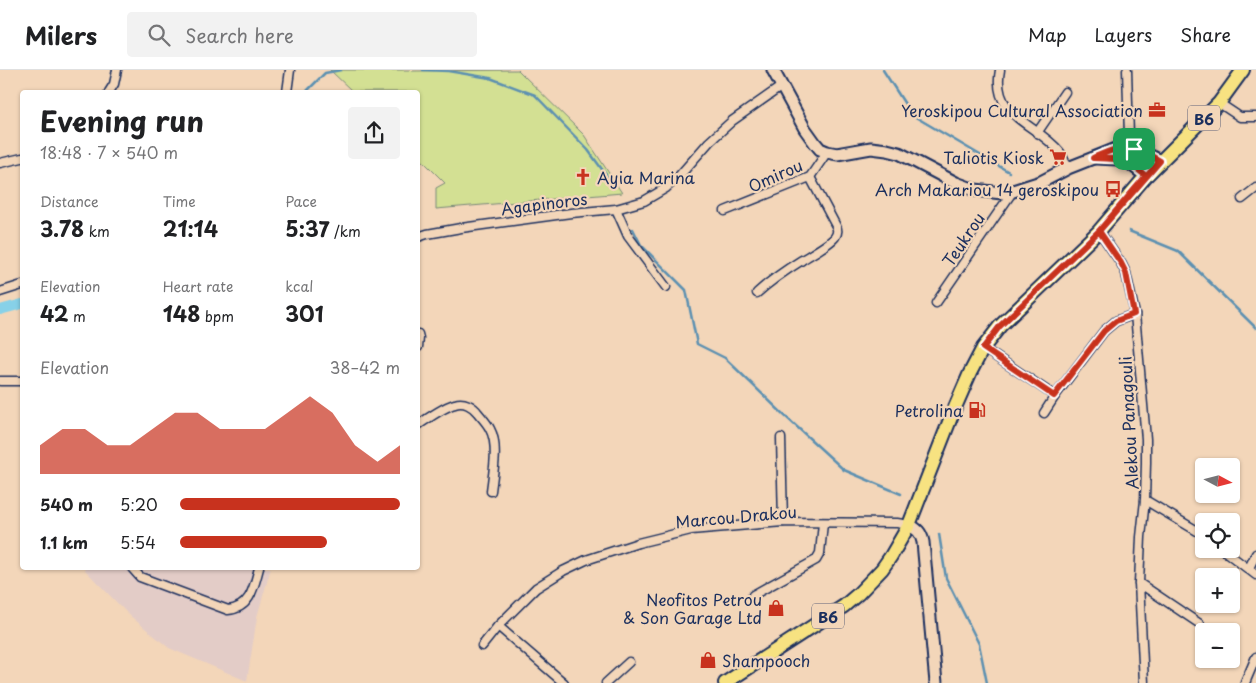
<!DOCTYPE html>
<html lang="en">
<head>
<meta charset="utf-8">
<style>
  body { margin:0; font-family:"Playpen Sans",sans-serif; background:#f2f2f2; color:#202124; height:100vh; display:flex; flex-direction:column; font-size:19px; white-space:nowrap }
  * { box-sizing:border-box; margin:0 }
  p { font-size:16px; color:#757577 }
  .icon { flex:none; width:28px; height:28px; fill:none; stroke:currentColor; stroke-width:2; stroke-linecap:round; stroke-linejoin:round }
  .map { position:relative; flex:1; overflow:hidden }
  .side { position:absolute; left:20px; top:20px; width:400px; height:480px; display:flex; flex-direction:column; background:#fff; border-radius:5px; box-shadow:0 1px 4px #0004 }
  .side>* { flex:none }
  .needle { width:32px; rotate:97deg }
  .tools { position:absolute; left:1195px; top:388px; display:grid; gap:10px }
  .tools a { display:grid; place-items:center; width:45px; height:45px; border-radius:5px; background:#fff; box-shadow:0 1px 4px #0004; font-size:25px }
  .pin { position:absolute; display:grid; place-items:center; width:42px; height:42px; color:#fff; margin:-21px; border-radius:10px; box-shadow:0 2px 8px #0006 }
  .round { display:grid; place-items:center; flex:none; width:52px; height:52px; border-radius:5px; background:#f2f2f2 }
  .summary { display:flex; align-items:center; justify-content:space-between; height:85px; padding:0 20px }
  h1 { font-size:28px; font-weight:700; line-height:38px }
  .stats { display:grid; grid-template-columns:repeat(3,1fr); gap:8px; height:85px; padding:5px 20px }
  .stats div { display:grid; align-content:center }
  .stats b { font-size:21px; font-weight:700 }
  .stats small { font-size:14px; font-weight:400 }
  .stats p { font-size:14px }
  .chart { height:140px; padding:10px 20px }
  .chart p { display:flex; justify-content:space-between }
  .chart svg { width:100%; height:90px; margin-top:5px; fill:#c8321e; opacity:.7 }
  ul { padding:0 20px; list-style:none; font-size:16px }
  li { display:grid; grid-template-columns:80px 60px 1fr; align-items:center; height:38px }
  li i { height:12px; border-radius:6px; background:#c8321e }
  header { display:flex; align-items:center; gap:30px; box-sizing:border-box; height:70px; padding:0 25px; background:#fff; border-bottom:1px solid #e0e0e0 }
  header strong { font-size:24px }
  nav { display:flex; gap:28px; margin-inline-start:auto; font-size:18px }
  .search { width:350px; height:45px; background:#f2f2f2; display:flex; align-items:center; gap:12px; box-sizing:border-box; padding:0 18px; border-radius:5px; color:#757577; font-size:19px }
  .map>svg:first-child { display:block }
  .built { fill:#e3ccc7 }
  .green { fill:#d3e093; stroke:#778878 }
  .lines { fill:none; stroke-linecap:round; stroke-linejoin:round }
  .stream { stroke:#5c90b1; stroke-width:2.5 }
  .canal { stroke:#87d1e8; stroke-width:10 }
  .street-casing { stroke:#1b2f5e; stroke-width:11 }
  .secondary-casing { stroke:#1b2f5e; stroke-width:15 }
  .primary-casing { stroke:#1b2f5e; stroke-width:16 }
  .street { stroke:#f3d6b9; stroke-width:8 }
  .secondary { stroke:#f3d6b9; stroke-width:11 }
  .primary { stroke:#f7e281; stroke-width:12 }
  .route-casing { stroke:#fff; stroke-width:10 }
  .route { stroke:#c8321e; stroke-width:6 }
  .labels { text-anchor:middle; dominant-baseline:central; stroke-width:4.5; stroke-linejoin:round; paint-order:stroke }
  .shield { fill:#f3d6b9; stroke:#5c6179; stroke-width:1 }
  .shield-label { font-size:15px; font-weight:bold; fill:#1b2f5e }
  .poi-label { font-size:16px; fill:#1b2f5e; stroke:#f3d6b9; text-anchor:end }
  .street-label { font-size:16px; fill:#1b2f5e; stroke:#f3d6b9 }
</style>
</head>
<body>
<header>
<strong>Milers</strong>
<div class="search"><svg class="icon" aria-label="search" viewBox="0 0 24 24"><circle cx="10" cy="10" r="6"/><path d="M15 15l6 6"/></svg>Search here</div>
<nav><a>Map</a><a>Layers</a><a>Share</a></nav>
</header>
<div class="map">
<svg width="1256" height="613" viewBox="0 0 1256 613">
  <rect width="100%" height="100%" fill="#f3d6b9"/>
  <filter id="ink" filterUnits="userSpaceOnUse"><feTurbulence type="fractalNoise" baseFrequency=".02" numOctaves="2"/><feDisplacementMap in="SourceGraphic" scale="10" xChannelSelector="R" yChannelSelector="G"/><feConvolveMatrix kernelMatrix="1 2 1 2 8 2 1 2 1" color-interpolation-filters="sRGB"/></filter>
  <g filter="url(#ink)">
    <!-- built -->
    <polygon class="built" points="86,498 271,498 257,547 247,611 169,578 128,544 85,500"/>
    <!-- green -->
    <polygon class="green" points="330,0 411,0 412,1 518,0 584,65 622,123 436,139 436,118 445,113 418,86 418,22 353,22"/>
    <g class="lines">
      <!-- stream -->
      <g class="stream">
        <polyline points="423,0 448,1 490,8 535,25 588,80 612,113"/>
        <polyline points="883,0 912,45 1009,102"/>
        <polyline points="306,22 325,3 341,0"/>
        <polyline points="633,159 641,175 686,220 697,274 725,288 785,346 844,400 901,424"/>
        <polyline points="1129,161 1178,181 1256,258"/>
        <polyline points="939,464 946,508 979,574 987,613"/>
      </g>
      <!-- canal -->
      <polyline class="canal" points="0,240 22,234"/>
      <!-- street casing -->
      <g class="street-casing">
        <g id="street">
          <path d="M1000,0C991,47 1036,53 1059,81C1063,86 1065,93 1068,98"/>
          <polyline points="1127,0 1129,66 1127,77"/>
          <polyline points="109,22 114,14 117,0"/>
          <polyline points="287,22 290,0"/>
          <polyline points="1219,33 1240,47 1256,47"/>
          <polyline points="1037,63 1065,22"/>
          <polyline points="1128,69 1147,76"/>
          <polyline points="0,93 22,88"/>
          <polyline points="1242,129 1256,118"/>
          <polyline points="616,139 628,166 666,217"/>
          <polyline points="725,141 810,107 827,82"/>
          <polyline points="1099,161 1121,193 1126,203 1135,244 1146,369 1146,393 1145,430 1141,467 1139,513 1144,613"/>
          <polyline points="418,167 427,164 461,158 571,143 616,139 644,131 666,118 680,105 709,72 732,51 782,16"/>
          <polyline points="0,222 22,215"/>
          <path d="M757,223C771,210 786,200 802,190C811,184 830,174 835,167C838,163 838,160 836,156L810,107"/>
          <polyline points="936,233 1013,121"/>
          <polyline points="418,264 419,268 418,277"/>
          <polyline points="983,278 1055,326"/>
          <polyline points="0,311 22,311"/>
          <polyline points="1044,343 1055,326 1104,261 1116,251 1135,244"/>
          <path d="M418,355C427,349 445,336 455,334C464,331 473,336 478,343C482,348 487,353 490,359C499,375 493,403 491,421"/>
          <polyline points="781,368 783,452"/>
          <polyline points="1145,430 1204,465"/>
          <polyline points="1222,479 1256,505"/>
          <path d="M132,498L140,507L228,540C251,538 254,516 259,498"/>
          <polyline points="1249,498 1256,484"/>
          <polyline points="1139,513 1200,554"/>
          <polyline points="753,525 816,490 820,483 823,453"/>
          <polyline points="498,556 564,613"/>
          <polyline points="482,576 498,556 536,518 563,501 586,490 638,473 691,460 783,452 897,453 909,455"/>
          <polyline points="606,613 629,592"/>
          <polyline points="1245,613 1256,587"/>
        </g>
      </g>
      <!-- secondary casing -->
      <g class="secondary-casing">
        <g id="secondary">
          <polyline points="773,0 805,59 815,73 820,79 827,82 837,84 871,78 887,80 899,83 956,113 975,120 1002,123 1013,121 1041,112 1068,98 1116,79 1127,77 1134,79 1140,81 1160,91"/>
          <polyline points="1095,88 1117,89 1127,91 1146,106"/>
          <path d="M909,455C917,459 921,462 923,472L936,613"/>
        </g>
      </g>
      <!-- primary casing -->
      <g class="primary-casing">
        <polyline id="primary" points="725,613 844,536 858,524 882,499 891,486 909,455 953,342 970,303 983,278 1000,256 1099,161 1146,106 1219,33 1243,0"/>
      </g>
      <!-- street -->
      <use href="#street" class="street"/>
      <!-- secondary -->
      <use href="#secondary" class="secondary"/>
      <!-- primary -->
      <use href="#primary" class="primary"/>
    </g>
  </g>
  <g class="lines" filter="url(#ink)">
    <!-- route casing -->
    <g class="route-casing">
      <path id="route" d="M1134,79L1140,80L1160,91L1099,161L1000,256L983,278L1054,326L1104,261L1116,251L1134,244L1126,203L1121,193L1099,161L1146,106L1127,91L1117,89L1093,88C1107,82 1119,76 1134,79"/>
    </g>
    <!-- route -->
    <use href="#route" class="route"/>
  </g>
  <!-- icons -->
  <defs>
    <g id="office-bare" transform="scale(1.35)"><path d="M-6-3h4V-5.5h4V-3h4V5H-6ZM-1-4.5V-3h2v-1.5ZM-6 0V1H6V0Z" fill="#c8321e" stroke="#f3d6b9" stroke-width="2.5" paint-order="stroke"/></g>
    <g id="supermarket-bare" transform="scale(1.35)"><path d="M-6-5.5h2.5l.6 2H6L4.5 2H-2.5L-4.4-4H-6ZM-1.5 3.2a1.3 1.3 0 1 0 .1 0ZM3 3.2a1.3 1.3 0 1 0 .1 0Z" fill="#c8321e" stroke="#f3d6b9" stroke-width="2.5" paint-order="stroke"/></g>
    <g id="church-bare" transform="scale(1.35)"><path d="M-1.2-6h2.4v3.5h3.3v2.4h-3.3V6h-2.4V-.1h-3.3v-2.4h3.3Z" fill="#c8321e" stroke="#f3d6b9" stroke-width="2.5" paint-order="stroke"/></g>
    <g id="bus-bare" transform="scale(1.35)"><path d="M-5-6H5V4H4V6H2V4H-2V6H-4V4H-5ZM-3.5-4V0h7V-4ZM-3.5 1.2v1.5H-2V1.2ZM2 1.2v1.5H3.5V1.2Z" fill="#c8321e" stroke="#f3d6b9" stroke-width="2.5" paint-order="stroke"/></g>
    <g id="fuel-bare" transform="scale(1.35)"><path d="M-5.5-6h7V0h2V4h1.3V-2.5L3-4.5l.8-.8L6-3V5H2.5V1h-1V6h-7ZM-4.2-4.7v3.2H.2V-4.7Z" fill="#c8321e" stroke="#f3d6b9" stroke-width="2.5" paint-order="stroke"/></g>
    <g id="shop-bare" transform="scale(1.35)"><path d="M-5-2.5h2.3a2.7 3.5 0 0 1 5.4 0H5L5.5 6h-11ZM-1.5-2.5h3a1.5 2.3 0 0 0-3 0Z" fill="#c8321e" stroke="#f3d6b9" stroke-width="2.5" paint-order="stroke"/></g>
  </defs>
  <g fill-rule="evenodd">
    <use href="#office-bare" x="1157" y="40"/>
    <use href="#supermarket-bare" x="1058" y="87"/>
    <use href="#church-bare" x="583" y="107"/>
    <use href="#bus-bare" x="1113" y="119"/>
    <use href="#fuel-bare" x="977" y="340"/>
    <use href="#shop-bare" x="776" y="538"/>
    <use href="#shop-bare" x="708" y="590"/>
  </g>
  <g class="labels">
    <!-- shield labels -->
    <g class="shield">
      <rect x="1188" y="35.5" width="32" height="25" rx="4"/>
      <rect x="812" y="533.5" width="32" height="25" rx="4"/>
    </g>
    <g class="shield-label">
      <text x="1204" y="48">B6</text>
      <text x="828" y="546">B6</text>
    </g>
    <!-- poi labels -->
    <g class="poi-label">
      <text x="1143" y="40">Yeroskipou Cultural Association</text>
      <text x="1044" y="87">Taliotis Kiosk</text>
      <text x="597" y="107" text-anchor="start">Ayia Marina</text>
      <text x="1099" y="119">Arch Makariou 14 geroskipou</text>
      <text x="963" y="340">Petrolina</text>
      <text x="762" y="529">Neofitos Petrou<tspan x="762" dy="18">&amp; Son Garage Ltd</tspan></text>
      <text x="722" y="590" text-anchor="start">Shampooch</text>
    </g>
    <!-- street labels -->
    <g class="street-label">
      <text transform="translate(775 105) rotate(-24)">Omirou</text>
      <text transform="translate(544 133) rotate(-7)">Agapinoros</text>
      <text transform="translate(963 169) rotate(-56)">Teukrou</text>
      <text transform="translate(1128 353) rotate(-93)">Alekou Panagouli</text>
      <text transform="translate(736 446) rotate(-5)">Marcou Drakou</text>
    </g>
  </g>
</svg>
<div class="tools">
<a><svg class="needle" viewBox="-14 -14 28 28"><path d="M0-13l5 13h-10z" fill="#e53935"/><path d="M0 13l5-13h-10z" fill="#757577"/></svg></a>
<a><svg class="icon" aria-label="locate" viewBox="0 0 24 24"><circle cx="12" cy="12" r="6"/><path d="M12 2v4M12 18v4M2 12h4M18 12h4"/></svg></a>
<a>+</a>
<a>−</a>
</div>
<div class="pin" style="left:1134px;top:79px;background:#1e9e55"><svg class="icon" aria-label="arrive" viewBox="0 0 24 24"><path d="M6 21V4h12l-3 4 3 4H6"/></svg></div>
<section class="side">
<div class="summary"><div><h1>Evening run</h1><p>18:48 · 7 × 540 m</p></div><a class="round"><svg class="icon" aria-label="share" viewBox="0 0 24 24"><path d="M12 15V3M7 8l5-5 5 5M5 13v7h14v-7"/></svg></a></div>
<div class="stats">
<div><p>Distance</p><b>3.78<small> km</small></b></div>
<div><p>Time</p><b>21:14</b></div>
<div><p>Pace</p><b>5:37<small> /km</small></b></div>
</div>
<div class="stats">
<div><p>Elevation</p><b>42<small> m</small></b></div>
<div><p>Heart rate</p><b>148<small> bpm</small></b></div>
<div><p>kcal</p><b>301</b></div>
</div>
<div class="chart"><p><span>Elevation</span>38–42 m</p>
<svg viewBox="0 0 160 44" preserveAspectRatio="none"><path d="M0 44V30L10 22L20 22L30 30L40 30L50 22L60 14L70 14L80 22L90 22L100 22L110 14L120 6L130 14L140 30L150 38L160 30V44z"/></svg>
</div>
<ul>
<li><b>540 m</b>5:20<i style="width:100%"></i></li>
<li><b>1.1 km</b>5:54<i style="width:67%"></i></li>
</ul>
</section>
</div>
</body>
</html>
